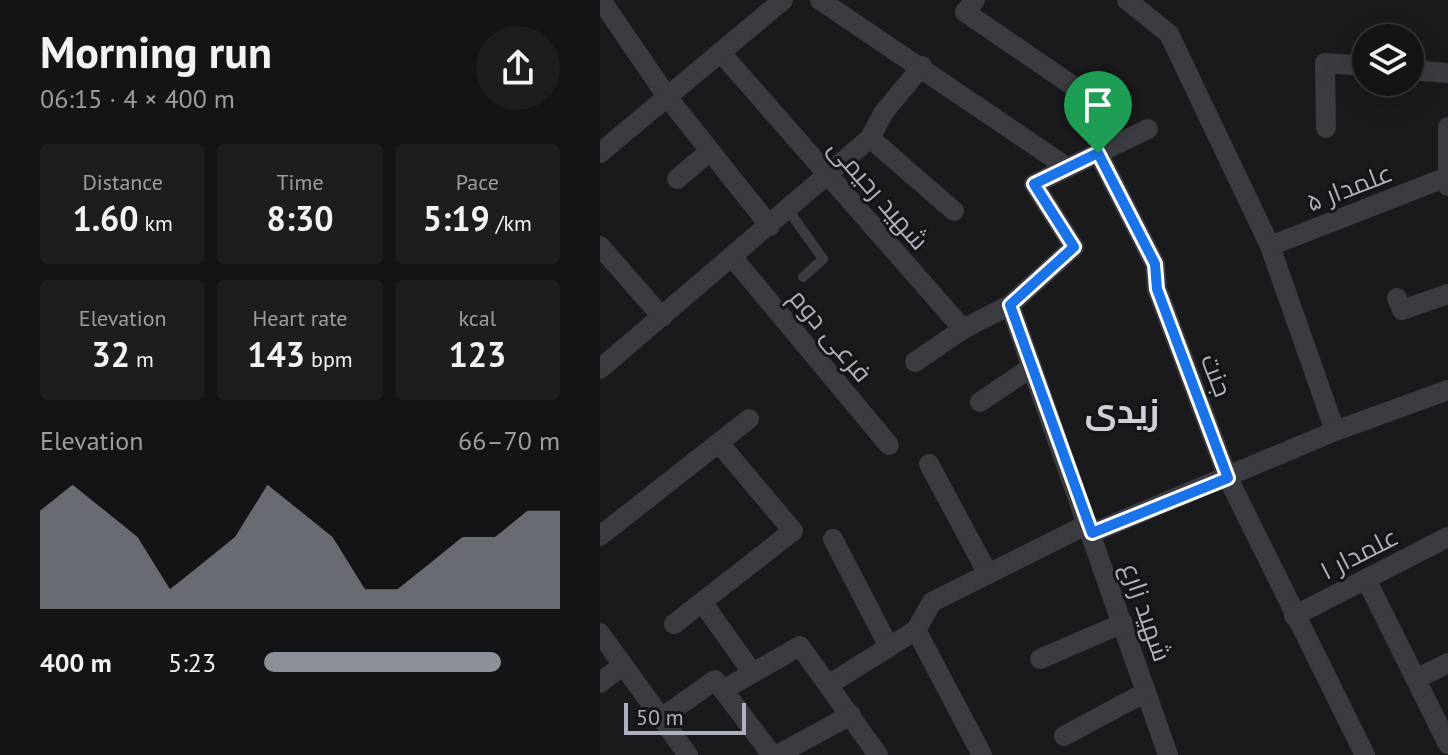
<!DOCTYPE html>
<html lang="en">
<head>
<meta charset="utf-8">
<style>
  body { margin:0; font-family:"PT Sans",Cairo,sans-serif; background:#1d1d1f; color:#f1f3f6; height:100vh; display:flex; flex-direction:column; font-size:30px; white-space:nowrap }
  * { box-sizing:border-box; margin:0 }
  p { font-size:26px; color:#9d9ea1 }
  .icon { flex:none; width:44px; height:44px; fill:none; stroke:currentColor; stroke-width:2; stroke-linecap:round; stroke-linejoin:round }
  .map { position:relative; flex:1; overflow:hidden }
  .details { display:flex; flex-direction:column; background:#141416; width:600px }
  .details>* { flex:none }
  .buttons { position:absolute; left:752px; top:24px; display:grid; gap:16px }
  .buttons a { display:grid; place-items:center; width:72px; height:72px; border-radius:50%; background:#141416; box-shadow:0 8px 32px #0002,0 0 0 2px #333335; font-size:40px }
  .scale { position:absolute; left:24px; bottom:20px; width:122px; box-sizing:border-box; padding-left:8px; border:4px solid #acb1bd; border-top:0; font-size:22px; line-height:28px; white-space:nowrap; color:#acb1bd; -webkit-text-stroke:6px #151518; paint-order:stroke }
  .pin { position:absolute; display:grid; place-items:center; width:68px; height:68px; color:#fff; margin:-82px -34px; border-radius:50% 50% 50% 0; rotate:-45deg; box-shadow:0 0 8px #0007 }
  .pin .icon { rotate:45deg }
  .round { display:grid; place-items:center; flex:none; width:84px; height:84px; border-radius:42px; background:#1d1d1f }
  .summary { display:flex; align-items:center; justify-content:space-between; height:136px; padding:0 40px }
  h1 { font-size:44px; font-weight:600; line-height:60px }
  .stats { display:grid; grid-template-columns:repeat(3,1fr); gap:12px; height:136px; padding:8px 40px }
  .stats div { display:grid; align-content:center; border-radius:8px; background:#1d1d1f; text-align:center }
  .stats b { font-size:34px; font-weight:600 }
  .stats small { font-size:22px; font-weight:400 }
  .stats p { font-size:22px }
  .chart { height:224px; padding:16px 40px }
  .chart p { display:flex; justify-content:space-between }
  .chart svg { width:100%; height:144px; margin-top:8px; fill:#8c9099; opacity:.7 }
  ul { padding:0 40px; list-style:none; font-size:26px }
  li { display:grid; grid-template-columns:128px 96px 1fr; align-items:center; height:60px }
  li i { height:20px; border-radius:10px; background:#8c9099 }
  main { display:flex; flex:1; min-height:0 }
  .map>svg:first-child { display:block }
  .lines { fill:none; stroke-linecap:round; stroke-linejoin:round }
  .service { stroke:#3b3c42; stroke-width:10 }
  .minor { stroke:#3b3c42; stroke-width:20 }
  .route-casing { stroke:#fff; stroke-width:16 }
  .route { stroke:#1a73e8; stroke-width:10 }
  .labels { text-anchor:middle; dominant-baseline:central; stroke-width:6; stroke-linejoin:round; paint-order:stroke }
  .street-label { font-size:26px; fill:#acb1bd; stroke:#151518 }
  .district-label { font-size:34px; font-weight:bold; fill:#ced0d9; stroke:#151518 }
</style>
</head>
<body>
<main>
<section class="details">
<div class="summary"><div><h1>Morning run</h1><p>06:15 · 4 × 400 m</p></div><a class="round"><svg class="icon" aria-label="share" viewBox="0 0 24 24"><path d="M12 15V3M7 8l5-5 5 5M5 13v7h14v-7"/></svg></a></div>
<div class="stats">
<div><p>Distance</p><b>1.60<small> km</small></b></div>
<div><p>Time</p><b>8:30</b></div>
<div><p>Pace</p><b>5:19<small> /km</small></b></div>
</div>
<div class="stats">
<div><p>Elevation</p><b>32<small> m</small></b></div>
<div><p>Heart rate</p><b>143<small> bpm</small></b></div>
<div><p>kcal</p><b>123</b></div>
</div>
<div class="chart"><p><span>Elevation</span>66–70 m</p>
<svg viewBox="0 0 160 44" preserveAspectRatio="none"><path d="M0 44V14L10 6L20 14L30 22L40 38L50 30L60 22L70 6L80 14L90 22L100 38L110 38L120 30L130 22L140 22L150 14L160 14V44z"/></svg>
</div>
<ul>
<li><b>400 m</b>5:23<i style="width:80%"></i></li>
</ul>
</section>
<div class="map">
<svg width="848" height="755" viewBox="0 0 848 755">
  <rect width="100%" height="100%" fill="#1a1a1d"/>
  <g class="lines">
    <!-- service -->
    <polyline class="service" points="189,211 223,259 203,277"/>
    <!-- minor -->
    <g class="minor">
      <polyline points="1,0 68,98 170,226"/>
      <polyline points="220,0 468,168"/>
      <polyline points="375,0 365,12 470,84"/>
      <polyline points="527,0 569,34 670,246 735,431"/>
      <polyline points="122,54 363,329 410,305 474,247 434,184 548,129"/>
      <polyline points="810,70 848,73"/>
      <polyline points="848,127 848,186"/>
      <polyline points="726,128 725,63 766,66"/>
      <polyline points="270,138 354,211"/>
      <polyline points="0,153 183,0"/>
      <polyline points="498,153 555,264 557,289 628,478 765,755"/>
      <polyline points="77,179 110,151"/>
      <polyline points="0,246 62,317"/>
      <polyline points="670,246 847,177"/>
      <polyline points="133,258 289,445"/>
      <polyline points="797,298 802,310 848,294"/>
      <polyline points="410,305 568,755"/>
      <polyline points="315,362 363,329"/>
      <polyline points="0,369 270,138 284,112 322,66"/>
      <polyline points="380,402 432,367"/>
      <polyline points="329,464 388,574"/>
      <polyline points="492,533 735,431 848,390"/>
      <polyline points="0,536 149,419"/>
      <polyline points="233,539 289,647"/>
      <polyline points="766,579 848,744"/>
      <polyline points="102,602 152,672"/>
      <polyline points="694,616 848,537"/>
      <polyline points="74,624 193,531 119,443"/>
      <polyline points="316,630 382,755"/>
      <polyline points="0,633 88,755"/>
      <polyline points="440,659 523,623"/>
      <polyline points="816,679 848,663"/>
      <polyline points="0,683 23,665"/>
      <polyline points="228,685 316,630 332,602 488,524"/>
      <polyline points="123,690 172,755"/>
      <polyline points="61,718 115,680 123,690 200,646 278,755"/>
      <polyline points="464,736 546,692"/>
      <polyline points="177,755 251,715"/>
    </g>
  </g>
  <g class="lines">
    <!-- route casing -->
    <g class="route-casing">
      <polygon id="route" points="498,153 555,264 557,289 628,478 492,533 410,305 474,247 434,184"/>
    </g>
    <!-- route -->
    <use href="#route" class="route"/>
  </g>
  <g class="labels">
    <!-- street labels -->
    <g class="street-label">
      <text transform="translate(749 187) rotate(-21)">علمدار ۵</text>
      <text transform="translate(279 194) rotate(49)">شهید رحیمی</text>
      <text transform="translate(231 335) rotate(50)">فرعی دوم</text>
      <text transform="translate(617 375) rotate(69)">جنت</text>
      <text transform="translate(759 553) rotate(-27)">علمدار ۱</text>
      <text transform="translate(547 612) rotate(71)">شهید زارع</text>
    </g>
    <!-- district labels -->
    <g class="district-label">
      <text x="522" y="410">زیدی</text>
    </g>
  </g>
</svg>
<div class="buttons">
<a><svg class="icon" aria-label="layers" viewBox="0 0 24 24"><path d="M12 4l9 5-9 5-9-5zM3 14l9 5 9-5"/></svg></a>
</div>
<div class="scale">50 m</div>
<div class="pin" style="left:498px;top:153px;background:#1e9e55"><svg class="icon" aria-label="arrive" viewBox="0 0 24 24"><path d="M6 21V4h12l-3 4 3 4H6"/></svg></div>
</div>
</main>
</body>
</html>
